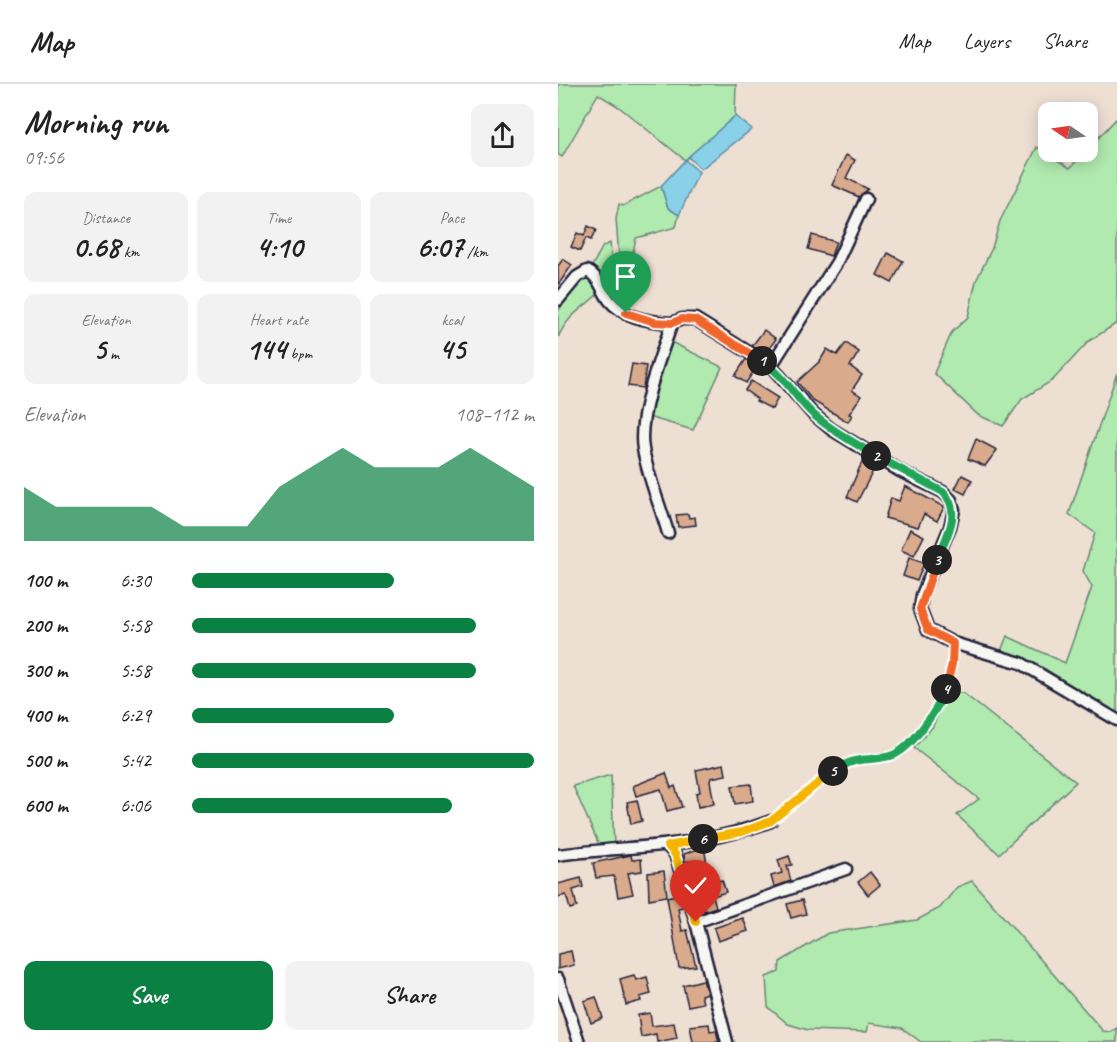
<!DOCTYPE html>
<html lang="en">
<head>
<meta charset="utf-8">
<style>
  body { margin:0; font-family:Caveat,sans-serif; background:#f2f2f2; color:#222; height:100vh; display:flex; flex-direction:column; font-size:22px; white-space:nowrap }
  * { box-sizing:border-box; margin:0 }
  p { font-size:20px; color:#767676 }
  .icon { flex:none; width:33px; height:33px; fill:none; stroke:currentColor; stroke-width:2; stroke-linecap:round; stroke-linejoin:round }
  .map { position:relative; flex:1; overflow:hidden }
  .side { display:flex; flex-direction:column; background:#fff; width:558px }
  .side>* { flex:none }
  .needle { width:39px; rotate:283deg }
  .buttons { position:absolute; left:480px; top:18px; display:grid; gap:12px }
  .buttons a { display:grid; place-items:center; width:60px; height:60px; border-radius:12px; background:#fff; box-shadow:0 3px 15px #0003; font-size:30px }
  .pin { position:absolute; display:grid; place-items:center; width:51px; height:51px; color:#fff; margin:-62px -26px; border-radius:50% 50% 50% 0; rotate:-45deg; box-shadow:0 0 6px #0007 }
  .pin .icon { rotate:45deg }
  .km { position:absolute; width:30px; height:30px; margin:-15px; border-radius:50%; background:#222; color:#fff; font-size:16px; line-height:30px; text-align:center }
  .round { display:grid; place-items:center; flex:none; width:63px; height:63px; border-radius:12px; background:#f2f2f2 }
  .headline { display:flex; align-items:center; justify-content:space-between; height:102px; padding:0 24px }
  h1 { font-size:33px; font-weight:800; line-height:45px }
  .figures { display:grid; grid-template-columns:repeat(3,1fr); gap:9px; height:102px; padding:6px 24px }
  .figures div { display:grid; align-content:center; border-radius:12px; background:#f2f2f2; text-align:center }
  .figures b { font-size:30px; font-weight:800 }
  .figures small { font-size:16px; font-weight:400 }
  .figures p { font-size:16px }
  .chart { height:168px; padding:12px 24px }
  .chart p { display:flex; justify-content:space-between }
  .chart svg { width:100%; height:108px; margin-top:6px; fill:#0b8043; opacity:.7 }
  .cta { display:flex; gap:12px; margin-top:auto; padding:12px 24px }
  .cta a { flex:1; height:69px; border-radius:12px; background:#0b8043; color:#fff; font-size:24px; font-weight:800; line-height:69px; text-align:center }
  .cta a+a { background:#f2f2f2; color:#222 }
  ul { padding:0 24px; list-style:none; font-size:20px }
  li { display:grid; grid-template-columns:96px 72px 1fr; align-items:center; height:45px }
  li i { height:15px; border-radius:8px; background:#0b8043 }
  header { display:flex; align-items:center; gap:36px; box-sizing:border-box; height:84px; padding:0 30px; background:#fff; border-bottom:2px solid #e0e0e0 }
  header strong { font-size:28px }
  nav { display:flex; gap:33px; margin-inline-start:auto; font-size:21px }
  main { display:flex; flex:1; min-height:0 }
  .map>svg:first-child { display:block }
  .green { fill:#b0eaaf; stroke:#698675; stroke-width:1.5 }
  .water { fill:#88d1e9; stroke:#5f8ba3; stroke-width:1.5 }
  .building { fill:#daaa8c; stroke:#22223b; stroke-width:1.5 }
  .lines { fill:none; stroke-linecap:round; stroke-linejoin:round }
  .minor-casing { stroke:#22223b; stroke-width:15 }
  .path { stroke:#22223b; stroke-width:1.5; stroke-dasharray:4.5 4.5; stroke-linecap:butt }
  .minor { stroke:#f6f6f2; stroke-width:10 }
  .split-1-casing { stroke:#fff; stroke-width:12 }
  .split-2-casing { stroke:#fff; stroke-width:12 }
  .split-3-casing { stroke:#fff; stroke-width:12 }
  .split-4-casing { stroke:#fff; stroke-width:12 }
  .split-5-casing { stroke:#fff; stroke-width:12 }
  .split-6-casing { stroke:#fff; stroke-width:12 }
  .split-7-casing { stroke:#fff; stroke-width:12 }
  .split-1 { stroke:#f0652b; stroke-width:8 }
  .split-2 { stroke:#22a559; stroke-width:8 }
  .split-3 { stroke:#22a559; stroke-width:8 }
  .split-4 { stroke:#f0652b; stroke-width:8 }
  .split-5 { stroke:#22a559; stroke-width:8 }
  .split-6 { stroke:#f5b400; stroke-width:8 }
  .split-7 { stroke:#f5b400; stroke-width:8 }
</style>
</head>
<body>
<header>
<strong>Map</strong>
<nav><a>Map</a><a>Layers</a><a>Share</a></nav>
</header>
<main>
<section class="side">
<div class="headline"><div><h1>Morning run</h1><p>09:56</p></div><a class="round"><svg class="icon" aria-label="share" viewBox="0 0 24 24"><path d="M12 15V3M7 8l5-5 5 5M5 13v7h14v-7"/></svg></a></div>
<div class="figures">
<div><p>Distance</p><b>0.68<small> km</small></b></div>
<div><p>Time</p><b>4:10</b></div>
<div><p>Pace</p><b>6:07<small> /km</small></b></div>
</div>
<div class="figures">
<div><p>Elevation</p><b>5<small> m</small></b></div>
<div><p>Heart rate</p><b>144<small> bpm</small></b></div>
<div><p>kcal</p><b>45</b></div>
</div>
<div class="chart"><p><span>Elevation</span>108–112 m</p>
<svg viewBox="0 0 160 44" preserveAspectRatio="none"><path d="M0 44V22L10 30L20 30L30 30L40 30L50 38L60 38L70 38L80 22L90 14L100 6L110 14L120 14L130 14L140 6L150 14L160 22V44z"/></svg>
</div>
<ul>
<li><b>100 m</b>6:30<i style="width:59%"></i></li>
<li><b>200 m</b>5:58<i style="width:83%"></i></li>
<li><b>300 m</b>5:58<i style="width:83%"></i></li>
<li><b>400 m</b>6:29<i style="width:59%"></i></li>
<li><b>500 m</b>5:42<i style="width:100%"></i></li>
<li><b>600 m</b>6:06<i style="width:76%"></i></li>
</ul>
<div class="cta"><a>Save</a><a>Share</a></div>
</section>
<div class="map">
<svg width="559" height="958" viewBox="0 0 559 958">
  <rect width="100%" height="100%" fill="#eedfd3"/>
  <filter id="ink" filterUnits="userSpaceOnUse"><feTurbulence type="fractalNoise" baseFrequency=".0167" numOctaves="2"/><feDisplacementMap in="SourceGraphic" scale="12" xChannelSelector="R" yChannelSelector="G"/><feConvolveMatrix kernelMatrix="1 2 1 2 8 2 1 2 1" color-interpolation-filters="sRGB"/></filter>
  <g filter="url(#ink)">
    <!-- green -->
    <g class="green">
      <polygon points="0,0 178,0 177,32 127,76 61,23 40,10 4,73 0,70"/>
      <polygon points="559,34 559,239 531,257 495,296 464,315 445,342 420,331 376,289 394,248 410,233 418,197 434,164 442,137 479,63 512,84"/>
      <polygon points="103,102 110,124 121,131 118,143 78,154 70,192 59,218 54,212 61,173 58,135 61,120 65,122"/>
      <path d="M52,159C60,221 17,212 0,254V227L33,184L45,162Z"/>
      <polygon points="111,257 164,283 135,346 90,333"/>
      <polygon points="559,289 559,630 487,585 443,567 449,552 507,579 534,503 525,487 537,449 511,430"/>
      <polygon points="389,609 405,609 518,698 441,770 399,731 421,715 356,664 375,642"/>
      <polygon points="53,691 56,762 42,763 15,702"/>
      <polygon points="414,797 545,947 552,948 559,944 559,958 363,958 344,944 311,939 309,948 250,946 230,940 210,923 208,893 221,888 222,878 270,849 359,836 382,824 399,803"/>
    </g>
    <!-- water -->
    <g class="water">
      <polygon points="177,32 194,45 143,85 130,73"/>
      <polygon points="127,76 141,88 121,131 110,124 103,102"/>
    </g>
    <!-- building -->
    <g class="building">
      <polygon points="288,71 297,76 288,94 310,105 301,113 274,101"/>
      <polygon points="30,142 38,146 33,156 28,154 22,167 13,163 19,149 26,152"/>
      <polygon points="254,151 278,158 273,172 250,165"/>
      <polygon points="330,169 345,177 334,199 319,191"/>
      <polygon points="5,175 14,181 0,201 0,182"/>
      <polygon points="206,246 218,255 207,270 194,262"/>
      <polygon points="288,259 301,268 292,282 304,291 294,306 303,312 291,330 294,331 290,338 255,317 239,298 262,277 269,265 279,271"/>
      <polygon points="188,275 199,282 188,299 177,292"/>
      <polygon points="74,280 88,282 85,304 70,302"/>
      <polygon points="193,297 220,314 214,325 198,317 199,315 187,306"/>
      <polygon points="418,355 439,366 427,382 410,375"/>
      <polygon points="304,378 316,385 299,418 289,413"/>
      <polygon points="404,391 414,396 407,410 397,405"/>
      <polygon points="347,402 386,423 379,437 366,430 360,443 327,434 333,414 341,417"/>
      <polygon points="130,430 131,434 137,433 138,441 120,443 118,431"/>
      <polygon points="352,445 366,452 356,472 343,466"/>
      <polygon points="351,474 366,479 359,497 345,492"/>
      <polygon points="166,680 168,691 153,694 152,697 156,720 140,723 138,709 142,708 138,686"/>
      <polygon points="108,689 113,704 117,702 124,723 109,727 103,705 78,712 75,702"/>
      <polygon points="193,700 195,717 177,720 174,702"/>
      <polygon points="79,716 84,737 73,740 69,718"/>
      <polygon points="146,763 149,780 147,780 152,799 164,796 168,808 155,812 158,823 146,827 131,777 127,778 126,770"/>
      <polygon points="73,771 74,776 83,775 84,787 70,789 75,810 60,813 56,792 38,794 35,779"/>
      <polygon points="231,772 234,781 229,782 233,797 216,803 213,792 224,789 220,776"/>
      <polygon points="106,787 109,812 91,815 90,789"/>
      <polygon points="312,788 322,801 310,811 300,798"/>
      <polygon points="23,794 25,803 15,806 19,823 12,825 8,811 0,813 0,800"/>
      <polygon points="122,810 125,823 120,824 124,847 129,846 138,882 121,884 109,813"/>
      <polygon points="244,816 248,830 233,834 229,820"/>
      <polygon points="185,834 190,847 160,857 156,844"/>
      <polygon points="13,867 16,881 0,885 0,870"/>
      <polygon points="76,891 78,896 89,893 93,910 82,913 83,917 68,921 62,895"/>
      <polygon points="145,896 149,909 143,911 145,919 130,922 125,901"/>
      <polygon points="38,913 45,934 33,939 26,917"/>
      <polygon points="92,929 94,942 116,939 119,954 99,958 98,950 83,953 80,931"/>
      <polygon points="151,940 152,947 158,946 161,958 135,958 132,942"/>
    </g>
    <g class="lines">
      <!-- minor casing -->
      <g class="minor-casing">
        <g id="minor">
          <path d="M0,216L19,193L29,187C42,193 43,206 52,217C66,234 93,238 114,239"/>
          <polyline points="213,282 279,178 308,115"/>
          <path d="M110,449C102,421 90,393 85,365C79,332 103,271 114,239L124,235H137L213,282L254,329L273,345L342,387L385,408L393,416L396,426L392,443L364,511L362,525L370,546L395,559L463,579L559,636"/>
          <polyline points="110,763 117,770 138,838 169,958"/>
          <path d="M0,771C75,761 140,765 213,737"/>
          <polyline points="138,838 288,785"/>
          <polyline points="0,895 21,958"/>
        </g>
      </g>
      <!-- path -->
      <polyline class="path" points="220,731 264,694 293,676 334,672 363,647 381,623 389,602 395,570"/>
      <!-- minor -->
      <use href="#minor" class="minor"/>
    </g>
  </g>
  <g class="lines" filter="url(#ink)">
    <!-- split-1 casing -->
    <g class="split-1-casing">
      <polyline id="split-1" points="68,229 97,238 114,239 124,235 137,236 204,277"/>
    </g>
    <!-- split-2 casing -->
    <g class="split-2-casing">
      <path id="split-2" d="M204,277C226,290 237,314 256,331C274,347 297,359 318,372"/>
    </g>
    <!-- split-3 casing -->
    <g class="split-3-casing">
      <path id="split-3" d="M318,372L385,408C405,428 388,453 379,476"/>
    </g>
    <!-- split-4 casing -->
    <g class="split-4-casing">
      <polyline id="split-4" points="379,476 362,525 370,546 395,559 394,580 388,605"/>
    </g>
    <!-- split-5 casing -->
    <g class="split-5-casing">
      <path id="split-5" d="M275,687C303,670 306,679 332,672C353,667 380,624 388,605"/>
    </g>
    <!-- split-6 casing -->
    <g class="split-6-casing">
      <polyline id="split-6" points="145,755 184,748 213,737 275,687"/>
    </g>
    <!-- split-7 casing -->
    <g class="split-7-casing">
      <polyline id="split-7" points="138,838 117,770 110,762 145,755"/>
    </g>
    <!-- split-1 -->
    <use href="#split-1" class="split-1"/>
    <!-- split-2 -->
    <use href="#split-2" class="split-2"/>
    <!-- split-3 -->
    <use href="#split-3" class="split-3"/>
    <!-- split-4 -->
    <use href="#split-4" class="split-4"/>
    <!-- split-5 -->
    <use href="#split-5" class="split-5"/>
    <!-- split-6 -->
    <use href="#split-6" class="split-6"/>
    <!-- split-7 -->
    <use href="#split-7" class="split-7"/>
  </g>
</svg>
<div class="buttons">
<a><svg class="needle" viewBox="-14 -14 28 28"><path d="M0-13l5 13h-10z" fill="#e53935"/><path d="M0 13l5-13h-10z" fill="#767676"/></svg></a>
</div>
<div class="pin" style="left:68px;top:229px;background:#1e9e55"><svg class="icon" aria-label="arrive" viewBox="0 0 24 24"><path d="M6 21V4h12l-3 4 3 4H6"/></svg></div>
<div class="pin" style="left:138px;top:838px;background:#d93025"><svg class="icon" aria-label="check" viewBox="0 0 24 24"><path d="M5 12l5 5 9-10"/></svg></div>
<b class="km" style="left:204px;top:277px">1</b>
<b class="km" style="left:318px;top:372px">2</b>
<b class="km" style="left:379px;top:476px">3</b>
<b class="km" style="left:388px;top:605px">4</b>
<b class="km" style="left:275px;top:687px">5</b>
<b class="km" style="left:145px;top:755px">6</b>
</div>
</main>
</body>
</html>
